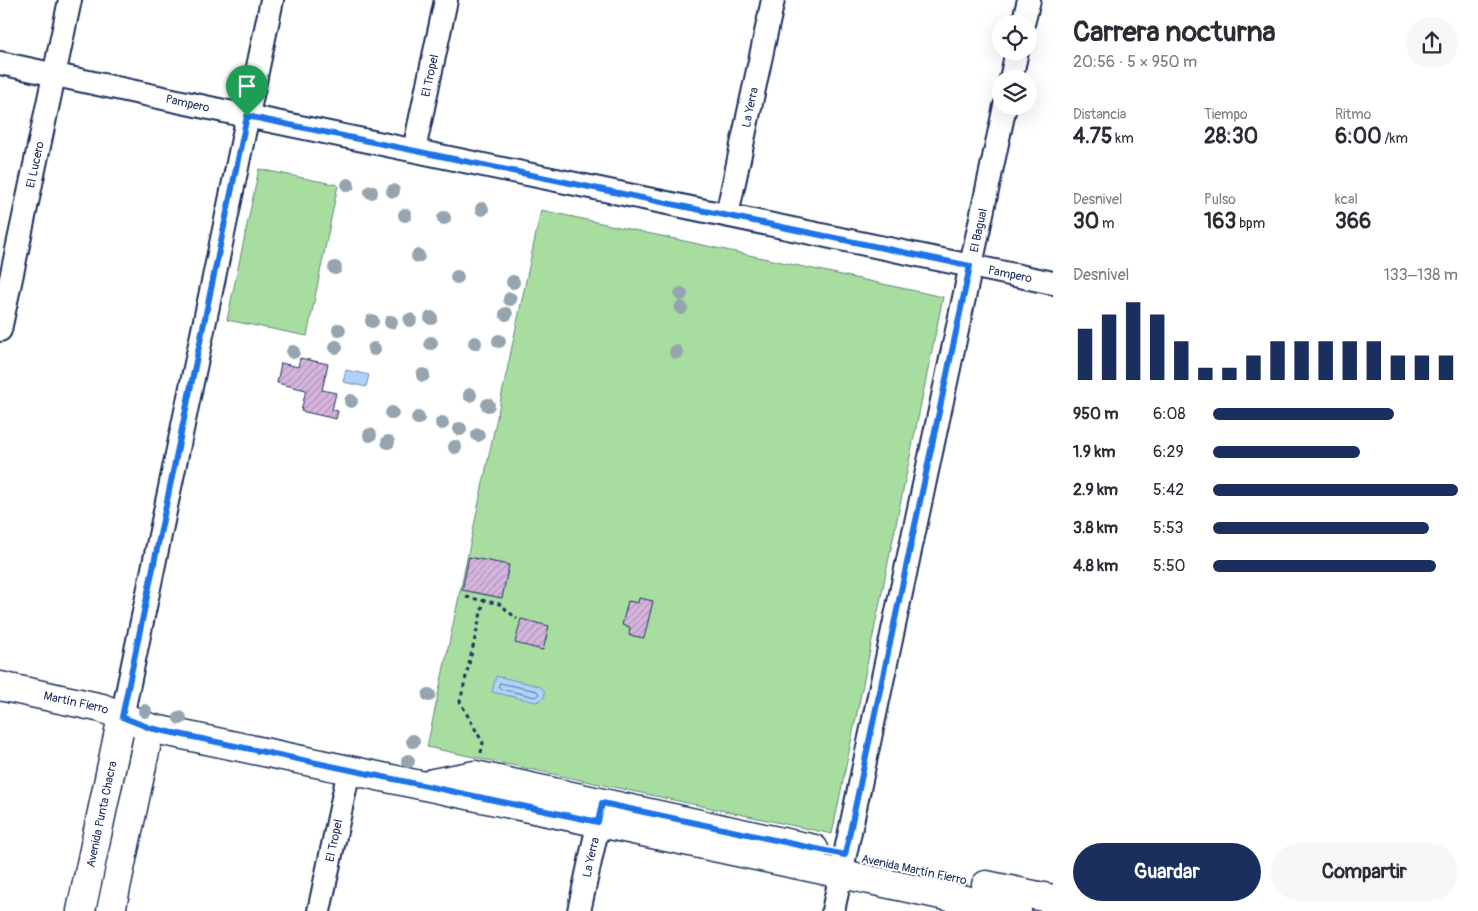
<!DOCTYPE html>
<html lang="es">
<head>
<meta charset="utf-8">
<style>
  body { margin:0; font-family:Pangolin,sans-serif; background:#f7f7f7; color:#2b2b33; height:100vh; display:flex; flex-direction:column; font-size:19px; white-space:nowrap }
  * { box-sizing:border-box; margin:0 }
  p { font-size:16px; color:#7c7c81 }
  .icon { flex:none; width:28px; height:28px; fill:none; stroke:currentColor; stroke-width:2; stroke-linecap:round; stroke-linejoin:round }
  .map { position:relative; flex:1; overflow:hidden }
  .details { display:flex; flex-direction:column; background:#fff; width:425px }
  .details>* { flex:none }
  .tools { position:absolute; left:992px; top:15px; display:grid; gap:10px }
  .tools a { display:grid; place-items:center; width:45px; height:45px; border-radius:50%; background:#fff; box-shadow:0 5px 20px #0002; font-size:25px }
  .pin { position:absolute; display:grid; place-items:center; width:42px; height:42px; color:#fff; margin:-51px -21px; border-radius:50% 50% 50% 0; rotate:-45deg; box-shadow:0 0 5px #0007 }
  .pin .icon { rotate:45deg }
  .round { display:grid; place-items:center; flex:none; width:52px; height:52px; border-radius:26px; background:#f7f7f7 }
  .overview { display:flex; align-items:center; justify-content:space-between; height:85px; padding:0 20px }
  h1 { font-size:28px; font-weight:700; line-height:38px }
  .stats { display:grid; grid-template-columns:repeat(3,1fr); gap:8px; height:85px; padding:5px 20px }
  .stats div { display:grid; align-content:center }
  .stats b { font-size:21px; font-weight:700 }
  .stats small { font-size:14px; font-weight:400 }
  .stats p { font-size:14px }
  .chart { height:140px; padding:10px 20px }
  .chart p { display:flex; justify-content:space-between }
  .chart svg { width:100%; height:90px; margin-top:5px; stroke:#1b2f5e; stroke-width:6 }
  .button { display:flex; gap:10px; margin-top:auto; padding:10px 20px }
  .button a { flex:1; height:58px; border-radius:30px; background:#1b2f5e; color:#fff; font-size:20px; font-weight:700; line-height:58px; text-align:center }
  .button a+a { background:#f7f7f7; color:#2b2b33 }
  ul { padding:0 20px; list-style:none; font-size:16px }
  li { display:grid; grid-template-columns:80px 60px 1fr; align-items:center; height:38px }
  li i { height:12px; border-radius:6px; background:#1b2f5e }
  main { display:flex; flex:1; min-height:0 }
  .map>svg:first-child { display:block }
  .green { fill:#a8dda0; stroke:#62867f }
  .water { fill:#afd3f8; stroke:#7491ba }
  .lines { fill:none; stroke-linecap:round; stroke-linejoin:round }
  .shore { stroke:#56719c; stroke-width:1 }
  .building { fill:url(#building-hatch); stroke:#1b2f5e }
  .minor-casing { stroke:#1b2f5e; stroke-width:26 }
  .tertiary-casing { stroke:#1b2f5e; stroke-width:31 }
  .path { stroke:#1b2f5e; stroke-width:3; stroke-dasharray:4 4; stroke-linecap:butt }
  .minor { stroke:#fff; stroke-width:22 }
  .tertiary { stroke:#fff; stroke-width:28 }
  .tree { fill:#95a4af }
  .route-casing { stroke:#fff; stroke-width:10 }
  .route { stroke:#1a73e8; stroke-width:6 }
  .labels { text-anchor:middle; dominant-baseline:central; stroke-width:4; stroke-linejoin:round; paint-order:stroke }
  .street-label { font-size:12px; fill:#1b2f5e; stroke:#fff }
</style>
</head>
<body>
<main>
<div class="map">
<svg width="1053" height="911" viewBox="0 0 1053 911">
  <defs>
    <pattern id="building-hatch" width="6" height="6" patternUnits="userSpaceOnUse" patternTransform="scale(1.25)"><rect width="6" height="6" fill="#d7b5df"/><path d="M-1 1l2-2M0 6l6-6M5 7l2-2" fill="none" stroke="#ae94b8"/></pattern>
  </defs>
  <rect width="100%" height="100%" fill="#fff"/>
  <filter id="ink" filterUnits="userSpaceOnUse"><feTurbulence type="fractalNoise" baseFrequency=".02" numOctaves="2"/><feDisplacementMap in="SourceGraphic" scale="10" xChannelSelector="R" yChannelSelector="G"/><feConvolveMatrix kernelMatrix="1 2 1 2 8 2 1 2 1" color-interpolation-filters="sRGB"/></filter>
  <g filter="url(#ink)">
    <!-- green -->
    <g class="green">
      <polygon points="259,169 338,185 307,336 227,320"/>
      <polygon points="541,210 943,297 832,834 427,747"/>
    </g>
    <!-- water -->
    <g class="water">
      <polygon points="346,370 369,375 366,387 343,382"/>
      <polygon points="496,676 539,686 544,690 545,696 541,700 536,702 492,692"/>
    </g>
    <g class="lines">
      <!-- shore -->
      <polygon class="shore" points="500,683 537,691 539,695 535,697 501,689 499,687"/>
    </g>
    <!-- building -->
    <g class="building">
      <polygon points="300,358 328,364 322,390 336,393 332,410 338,411 336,419 301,411 306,390 277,383 281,363 298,367"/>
      <polygon points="469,557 509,565 502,598 462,590"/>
      <polygon points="639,598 653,601 644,638 629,635 630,627 622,625 628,601 638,603"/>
      <polygon points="521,619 549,626 543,650 515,643"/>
    </g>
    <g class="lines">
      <!-- minor casing -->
      <g class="minor-casing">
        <g id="minor">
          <polyline points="1023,24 1029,0"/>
          <path id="s1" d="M0,63L247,116L1053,283"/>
          <polyline points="1011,79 1017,51"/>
          <path id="s2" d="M414,150L446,0"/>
          <path id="s3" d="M727,215L773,0"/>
          <path id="s4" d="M0,330L70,0"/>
          <polyline points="122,717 272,0"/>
          <path id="s5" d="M319,911L349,770"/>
          <path id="s6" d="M579,911L602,807"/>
          <path id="s7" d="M833,911L1005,106"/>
        </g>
      </g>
      <!-- tertiary casing -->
      <g class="tertiary-casing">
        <g id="tertiary">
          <path id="s8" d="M0,686L102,708L150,728L1017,911"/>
          <polyline points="433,783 475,775 814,849"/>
          <polyline points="986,885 1053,899"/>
          <path id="s9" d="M81,911L122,717"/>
          <polyline points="111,911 150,728"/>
        </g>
      </g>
      <!-- path -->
      <g class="path">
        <polyline points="466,597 500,604 517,619"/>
        <polyline points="481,753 483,743 460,702 484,600"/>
      </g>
      <!-- minor -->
      <use href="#minor" class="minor"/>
      <!-- tertiary -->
      <use href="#tertiary" class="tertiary"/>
    </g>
    <!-- trees -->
    <g class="tree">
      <circle cx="348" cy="185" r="7"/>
      <circle cx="393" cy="191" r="7"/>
      <circle cx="371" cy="192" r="7"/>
      <circle cx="482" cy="209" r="7"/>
      <circle cx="405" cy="215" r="7"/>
      <circle cx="444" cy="218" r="7"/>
      <circle cx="418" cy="256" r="7"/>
      <circle cx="335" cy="268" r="7"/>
      <circle cx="457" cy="277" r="7"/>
      <circle cx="513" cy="282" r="7"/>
      <circle cx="681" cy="294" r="7"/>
      <circle cx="510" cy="299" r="7"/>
      <circle cx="681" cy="308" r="7"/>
      <circle cx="506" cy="314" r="7"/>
      <circle cx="431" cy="318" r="7"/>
      <circle cx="410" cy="320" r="7"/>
      <circle cx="372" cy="321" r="7"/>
      <circle cx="391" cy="322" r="7"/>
      <circle cx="339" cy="330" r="7"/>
      <circle cx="499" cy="341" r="7"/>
      <circle cx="431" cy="343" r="7"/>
      <circle cx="475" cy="343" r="7"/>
      <circle cx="336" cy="347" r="7"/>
      <circle cx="374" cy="349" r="7"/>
      <circle cx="293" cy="352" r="7"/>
      <circle cx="676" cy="352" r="7"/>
      <circle cx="423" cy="375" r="7"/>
      <circle cx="470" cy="395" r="7"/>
      <circle cx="351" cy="401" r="7"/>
      <circle cx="488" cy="405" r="7"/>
      <circle cx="392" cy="413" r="7"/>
      <circle cx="418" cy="418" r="7"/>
      <circle cx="442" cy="423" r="7"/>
      <circle cx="460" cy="429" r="7"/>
      <circle cx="370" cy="435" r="7"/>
      <circle cx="478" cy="435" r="7"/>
      <circle cx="388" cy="442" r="7"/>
      <circle cx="455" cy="447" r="7"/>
      <circle cx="429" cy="695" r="7"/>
      <circle cx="145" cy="711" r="7"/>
      <circle cx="180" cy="718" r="7"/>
      <circle cx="413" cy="741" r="7"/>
      <circle cx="408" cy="761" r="7"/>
    </g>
  </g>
  <g class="lines" filter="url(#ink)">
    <!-- route casing -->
    <g class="route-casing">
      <polygon id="route" points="247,116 970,266 845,855 602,803 598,822 150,728 122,717"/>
    </g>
    <!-- route -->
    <use href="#route" class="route"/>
  </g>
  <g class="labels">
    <!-- street labels -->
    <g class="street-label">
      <text stroke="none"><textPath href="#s2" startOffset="76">El Tropel</textPath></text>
      <text stroke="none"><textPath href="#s1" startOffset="192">Pampero</textPath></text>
      <text stroke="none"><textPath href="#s3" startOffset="110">La Yerra</textPath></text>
      <text stroke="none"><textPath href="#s4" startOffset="169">El Lucero</textPath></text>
      <text stroke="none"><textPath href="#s7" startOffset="696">El Bagual</textPath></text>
      <text stroke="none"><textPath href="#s1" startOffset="1032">Pampero</textPath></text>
      <text stroke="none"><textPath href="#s8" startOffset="78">Martín Fierro</textPath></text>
      <text stroke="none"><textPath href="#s9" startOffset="99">Avenida Punta Chacra</textPath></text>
      <text stroke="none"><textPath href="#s5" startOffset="72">El Tropel</textPath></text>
      <text stroke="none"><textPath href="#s6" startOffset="55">La Yerra</textPath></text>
      <text transform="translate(914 870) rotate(12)">Avenida Martín Fierro</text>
    </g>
  </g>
</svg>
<div class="tools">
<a><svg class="icon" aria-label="locate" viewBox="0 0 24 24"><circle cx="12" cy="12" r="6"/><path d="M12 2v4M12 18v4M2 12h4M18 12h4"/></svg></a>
<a><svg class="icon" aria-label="layers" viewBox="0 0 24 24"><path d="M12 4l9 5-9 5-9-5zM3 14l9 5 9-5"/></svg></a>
</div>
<div class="pin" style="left:247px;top:116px;background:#1e9e55"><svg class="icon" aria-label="arrive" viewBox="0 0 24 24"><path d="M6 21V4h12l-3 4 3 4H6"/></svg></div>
</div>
<section class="details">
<div class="overview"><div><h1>Carrera nocturna</h1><p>20:56 · 5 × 950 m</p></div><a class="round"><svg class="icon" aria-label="share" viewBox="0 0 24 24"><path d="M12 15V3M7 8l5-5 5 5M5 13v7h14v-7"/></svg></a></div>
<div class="stats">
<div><p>Distancia</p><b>4.75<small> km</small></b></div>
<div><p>Tiempo</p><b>28:30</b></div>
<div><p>Ritmo</p><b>6:00<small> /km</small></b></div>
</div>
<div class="stats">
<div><p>Desnivel</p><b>30<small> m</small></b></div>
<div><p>Pulso</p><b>163<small> bpm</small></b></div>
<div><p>kcal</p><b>366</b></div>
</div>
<div class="chart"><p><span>Desnivel</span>133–138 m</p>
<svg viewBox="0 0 160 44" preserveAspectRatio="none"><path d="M5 44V19M15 44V12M25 44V6M35 44V12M45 44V25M55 44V38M65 44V38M75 44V32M85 44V25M95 44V25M105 44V25M115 44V25M125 44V25M135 44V32M145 44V32M155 44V32"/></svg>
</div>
<ul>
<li><b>950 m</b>6:08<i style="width:74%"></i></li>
<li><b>1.9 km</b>6:29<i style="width:60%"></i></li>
<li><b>2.9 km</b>5:42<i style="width:100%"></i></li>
<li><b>3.8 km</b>5:53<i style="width:88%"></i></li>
<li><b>4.8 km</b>5:50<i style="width:91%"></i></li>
</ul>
<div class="button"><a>Guardar</a><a>Compartir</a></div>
</section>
</main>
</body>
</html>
